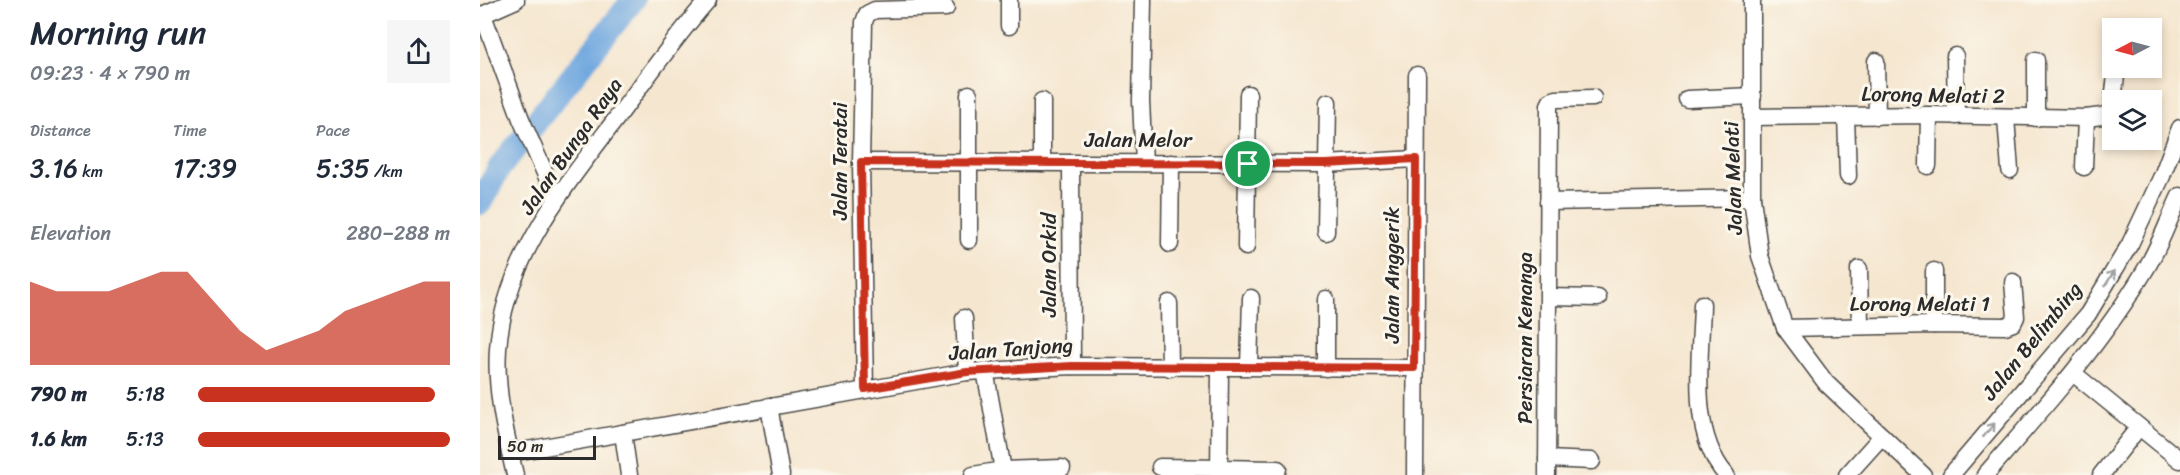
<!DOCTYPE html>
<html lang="en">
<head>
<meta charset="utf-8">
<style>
  body { margin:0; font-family:Sriracha,sans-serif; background:#f6f6f7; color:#1f2937; height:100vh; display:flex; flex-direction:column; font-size:22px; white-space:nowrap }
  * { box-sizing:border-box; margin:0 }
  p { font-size:20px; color:#747a83 }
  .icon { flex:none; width:33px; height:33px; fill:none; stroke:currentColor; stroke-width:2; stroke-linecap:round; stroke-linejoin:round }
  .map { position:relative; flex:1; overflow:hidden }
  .side { display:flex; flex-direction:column; background:#fff; width:480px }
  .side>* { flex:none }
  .needle { width:39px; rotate:264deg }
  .tools { position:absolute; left:1622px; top:18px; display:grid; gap:12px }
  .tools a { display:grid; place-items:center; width:60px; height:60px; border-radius:0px; background:#fff; box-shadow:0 3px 9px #0003; font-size:30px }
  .scale { position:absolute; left:18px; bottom:15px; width:98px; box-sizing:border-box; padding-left:6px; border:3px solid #2b2b2b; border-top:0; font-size:16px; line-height:21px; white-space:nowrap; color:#2b2b2b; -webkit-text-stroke:4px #fbf7ec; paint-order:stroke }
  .pin { position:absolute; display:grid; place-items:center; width:51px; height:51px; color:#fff; margin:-26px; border:3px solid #fff; border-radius:50%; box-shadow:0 2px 6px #0007 }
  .round { display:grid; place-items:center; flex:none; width:63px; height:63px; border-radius:0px; background:#f6f6f7 }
  .head { display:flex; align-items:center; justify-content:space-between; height:102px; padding:0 30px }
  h1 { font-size:33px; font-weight:600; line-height:45px }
  .metrics { display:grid; grid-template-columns:repeat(3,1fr); gap:9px; height:102px; padding:6px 30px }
  .metrics div { display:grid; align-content:center }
  .metrics b { font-size:26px; font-weight:600 }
  .metrics small { font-size:16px; font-weight:400 }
  .metrics p { font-size:16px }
  .chart { height:168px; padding:12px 30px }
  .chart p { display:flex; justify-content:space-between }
  .chart svg { width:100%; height:108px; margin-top:6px; fill:#c8321e; opacity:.7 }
  ul { padding:0 30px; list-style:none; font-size:20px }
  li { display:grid; grid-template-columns:96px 72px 1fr; align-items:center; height:45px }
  li i { height:15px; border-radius:8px; background:#c8321e }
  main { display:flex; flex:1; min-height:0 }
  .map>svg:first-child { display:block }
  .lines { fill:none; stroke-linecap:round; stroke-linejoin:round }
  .river { stroke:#71a8df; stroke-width:24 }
  .minor-casing { stroke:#494744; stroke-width:19 }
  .minor { stroke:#fff; stroke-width:16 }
  .oneway { stroke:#a0a0a0 }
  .route-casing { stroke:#fff; stroke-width:12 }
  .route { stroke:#c8321e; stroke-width:8 }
  .labels { text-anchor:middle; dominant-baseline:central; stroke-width:6; stroke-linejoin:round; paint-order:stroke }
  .street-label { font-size:21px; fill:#2b2b2b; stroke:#fbf7ec }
</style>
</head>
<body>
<main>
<section class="side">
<div class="head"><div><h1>Morning run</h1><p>09:23 · 4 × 790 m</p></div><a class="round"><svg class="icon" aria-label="share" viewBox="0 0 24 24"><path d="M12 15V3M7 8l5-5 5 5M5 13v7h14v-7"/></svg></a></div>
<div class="metrics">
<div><p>Distance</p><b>3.16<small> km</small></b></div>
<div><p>Time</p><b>17:39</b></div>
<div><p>Pace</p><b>5:35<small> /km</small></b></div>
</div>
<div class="chart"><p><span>Elevation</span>280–288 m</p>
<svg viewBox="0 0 160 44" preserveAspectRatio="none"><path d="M0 44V10L10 14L20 14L30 14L40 10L50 6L60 6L70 18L80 30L90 38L100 34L110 30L120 22L130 18L140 14L150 10L160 10V44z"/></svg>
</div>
<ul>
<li><b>790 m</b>5:18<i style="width:94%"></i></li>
<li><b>1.6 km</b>5:13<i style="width:100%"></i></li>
</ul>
</section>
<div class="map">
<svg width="1700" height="475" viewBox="0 0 1700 475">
  <rect width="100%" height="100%" fill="#fbf7ec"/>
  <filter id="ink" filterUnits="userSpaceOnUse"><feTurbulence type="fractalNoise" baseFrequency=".0167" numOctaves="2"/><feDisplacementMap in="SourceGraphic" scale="12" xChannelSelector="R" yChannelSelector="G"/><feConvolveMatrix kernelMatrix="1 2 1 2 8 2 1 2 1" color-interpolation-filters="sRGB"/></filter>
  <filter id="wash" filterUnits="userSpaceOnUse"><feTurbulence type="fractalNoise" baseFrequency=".008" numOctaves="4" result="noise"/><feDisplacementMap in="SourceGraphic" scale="24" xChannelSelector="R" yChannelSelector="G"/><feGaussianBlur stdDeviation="1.35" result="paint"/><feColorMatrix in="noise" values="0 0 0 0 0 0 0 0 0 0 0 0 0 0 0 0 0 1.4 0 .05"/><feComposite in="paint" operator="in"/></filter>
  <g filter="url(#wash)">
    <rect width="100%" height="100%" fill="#f5e6cf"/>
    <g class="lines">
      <!-- river -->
      <polyline class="river" points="0,203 20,167 153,0"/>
    </g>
  </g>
  <g filter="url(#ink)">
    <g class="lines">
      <!-- minor casing -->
      <g class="minor-casing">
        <g id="minor">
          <polyline points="663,0 661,101 664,163"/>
          <polyline points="1272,0 1272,198 1280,256 1305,328 1346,383 1443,475"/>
          <polyline points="3,15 41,119 76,198"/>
          <polyline points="0,16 36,0"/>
          <polyline points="529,26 529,0"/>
          <polyline points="1475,56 1476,116"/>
          <polyline points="1396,61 1397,116"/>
          <polyline points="1207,99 1273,96"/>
          <polyline points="1633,100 1637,68"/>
          <polyline points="562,101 562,163"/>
          <polyline points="1366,116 1368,176"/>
          <polyline points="1273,117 1449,115 1606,118 1622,116 1632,112"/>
          <polyline points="1526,118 1530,170"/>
          <polyline points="1556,118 1556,60"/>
          <polyline points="381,162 846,164 936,159"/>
          <polyline points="591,163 592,366"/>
          <polyline points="1448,166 1449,115"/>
          <polyline points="1604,167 1606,118"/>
          <polyline points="1068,202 1272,198"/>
          <polyline points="846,232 848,102"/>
          <polyline points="489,240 489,94"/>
          <polyline points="690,244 691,163"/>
          <polyline points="766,247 768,94"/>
          <polyline points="1379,269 1380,326"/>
          <polyline points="1069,297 1118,298"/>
          <polyline points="689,303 690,368"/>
          <path d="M1222,304C1221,358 1208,430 1246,475"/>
          <polyline points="484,318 487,372"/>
          <polyline points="1454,325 1454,271"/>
          <polyline points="1305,328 1454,325 1525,326 1533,323 1536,317 1533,282"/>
          <polyline points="769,367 771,298"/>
          <polyline points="846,368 846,299"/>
          <polyline points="505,370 523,470"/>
          <polyline points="1593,373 1700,460"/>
          <polyline points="385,389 381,162 384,22 387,14 395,10 466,8"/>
          <polyline points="289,406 301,475"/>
          <polyline points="143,433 149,475"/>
          <polyline points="30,453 487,372 592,366 934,368"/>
          <polyline points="1067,459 1112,461"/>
          <polyline points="680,467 798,469"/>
          <path d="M35,475C26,435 15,391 18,349C24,258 87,184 139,115C168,76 196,36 228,0"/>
          <polyline points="493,475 523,470 582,468"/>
          <polyline points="739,475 740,368"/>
          <polyline points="935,475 937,75"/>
          <polyline points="1067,475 1069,105 1071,101 1076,99 1113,98"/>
          <polyline points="1367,475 1402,436"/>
          <polyline points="1471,475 1608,314 1650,244 1682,176 1700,128"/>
          <path d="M1505,475C1563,409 1622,343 1667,267C1680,245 1689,219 1700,196"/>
          <polyline points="1621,475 1659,427"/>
        </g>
      </g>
      <!-- minor -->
      <use href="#minor" class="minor"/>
    </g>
    <!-- one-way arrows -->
    <defs><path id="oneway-shaft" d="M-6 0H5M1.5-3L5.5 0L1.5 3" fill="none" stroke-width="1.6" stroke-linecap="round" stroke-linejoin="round" transform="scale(1.5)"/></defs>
    <g class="oneway">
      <use href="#oneway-shaft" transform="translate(1630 278) rotate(-58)"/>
      <use href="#oneway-shaft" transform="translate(1509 430) rotate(-50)"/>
    </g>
  </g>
  <g class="lines" filter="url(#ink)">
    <!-- route casing -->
    <g class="route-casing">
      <polygon id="route" points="936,159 934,368 592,366 487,372 385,389 381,162 846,164"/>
    </g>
    <!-- route -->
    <use href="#route" class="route"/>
  </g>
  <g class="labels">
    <!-- street labels -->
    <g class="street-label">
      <text transform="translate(1453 95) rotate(1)">Lorong Melati 2</text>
      <text x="658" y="140">Jalan Melor</text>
      <text transform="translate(91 146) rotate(-55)">Jalan Bunga Raya</text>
      <text transform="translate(360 161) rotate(-90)">Jalan Teratai</text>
      <text transform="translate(1253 178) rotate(-92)">Jalan Melati</text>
      <text transform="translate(569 265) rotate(-90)">Jalan Orkid</text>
      <text transform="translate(912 275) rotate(-90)">Jalan Anggerik</text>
      <text x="1440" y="304">Lorong Melati 1</text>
      <text transform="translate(1045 338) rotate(-90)">Persiaran Kenanga</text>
      <text transform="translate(1552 341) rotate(-51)">Jalan Belimbing</text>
      <text transform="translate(531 349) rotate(-4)">Jalan Tanjong</text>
    </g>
  </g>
</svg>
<div class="tools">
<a><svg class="needle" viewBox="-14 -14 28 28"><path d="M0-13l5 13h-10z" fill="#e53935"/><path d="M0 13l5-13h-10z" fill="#747a83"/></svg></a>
<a><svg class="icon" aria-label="layers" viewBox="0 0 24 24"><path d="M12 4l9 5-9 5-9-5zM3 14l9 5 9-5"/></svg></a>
</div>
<div class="scale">50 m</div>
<div class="pin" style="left:768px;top:164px;background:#1e9e55"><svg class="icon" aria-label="arrive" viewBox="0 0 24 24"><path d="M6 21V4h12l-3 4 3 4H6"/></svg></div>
</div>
</main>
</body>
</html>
